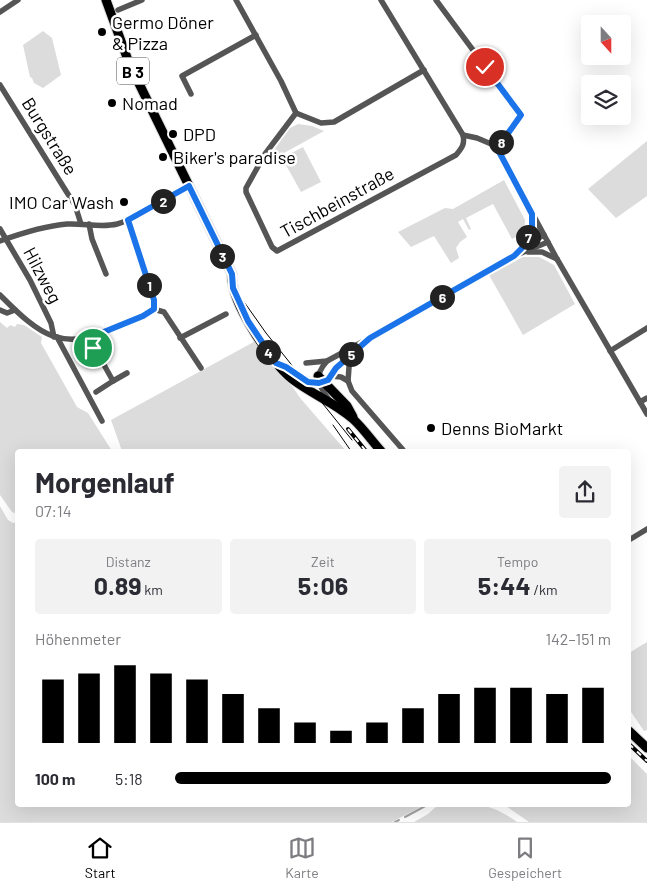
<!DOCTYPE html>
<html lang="de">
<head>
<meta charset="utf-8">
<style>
  body { margin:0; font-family:Barlow,sans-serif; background:#f2f2f3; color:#2b2b33; height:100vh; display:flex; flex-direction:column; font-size:19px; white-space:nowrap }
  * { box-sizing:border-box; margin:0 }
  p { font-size:16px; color:#7c7c81 }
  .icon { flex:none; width:28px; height:28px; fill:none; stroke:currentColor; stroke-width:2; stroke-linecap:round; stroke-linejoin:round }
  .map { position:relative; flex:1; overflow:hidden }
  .side { position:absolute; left:15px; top:449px; width:616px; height:358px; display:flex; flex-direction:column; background:#fff; border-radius:5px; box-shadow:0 5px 20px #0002 }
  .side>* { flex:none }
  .needle { width:32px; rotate:159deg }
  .fabs { position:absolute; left:581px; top:15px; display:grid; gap:10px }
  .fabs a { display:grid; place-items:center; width:50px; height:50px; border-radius:5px; background:#fff; box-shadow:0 5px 20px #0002; font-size:25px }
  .pin { position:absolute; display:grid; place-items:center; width:42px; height:42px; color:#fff; margin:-21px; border:2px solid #fff; border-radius:50%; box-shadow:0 1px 5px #0007 }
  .km { position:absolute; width:25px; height:25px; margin:-12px; border-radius:50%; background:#222; color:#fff; font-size:14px; line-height:25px; text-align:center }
  .round { display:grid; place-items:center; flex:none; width:52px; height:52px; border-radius:5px; background:#f2f2f3 }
  .head { display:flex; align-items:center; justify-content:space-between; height:85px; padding:0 20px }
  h1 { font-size:28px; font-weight:700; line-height:38px }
  .figures { display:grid; grid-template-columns:repeat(3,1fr); gap:8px; height:85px; padding:5px 20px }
  .figures div { display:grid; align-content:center; border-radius:5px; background:#f2f2f3; text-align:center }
  .figures b { font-size:25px; font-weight:700 }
  .figures small { font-size:14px; font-weight:400 }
  .figures p { font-size:14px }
  .chart { height:140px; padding:10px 20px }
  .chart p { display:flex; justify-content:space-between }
  .chart svg { width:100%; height:90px; margin-top:5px; stroke:#000; stroke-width:6 }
  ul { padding:0 20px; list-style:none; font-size:16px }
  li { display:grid; grid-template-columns:80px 60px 1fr; align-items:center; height:38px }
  li i { height:12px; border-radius:6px; background:#000 }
  .menu { display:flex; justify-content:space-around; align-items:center; height:70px; border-top:1px solid #e1e1e2; background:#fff; font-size:14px; color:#7c7c81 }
  .menu a { display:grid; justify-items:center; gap:2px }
  .menu .selected { color:#000 }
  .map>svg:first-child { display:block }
  .green { fill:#dcdcdc }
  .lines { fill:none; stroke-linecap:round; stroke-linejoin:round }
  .stream { stroke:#a3a3a3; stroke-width:2 }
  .primary-casing { stroke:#dbdbdb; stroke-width:11 }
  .street { stroke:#555; stroke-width:5.5 }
  .primary { stroke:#000; stroke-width:9 }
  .tram { stroke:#000; stroke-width:1 }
  .rail-casing { stroke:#000; stroke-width:4 }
  .rail { stroke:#fff; stroke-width:2; stroke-dasharray:5.5; stroke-linecap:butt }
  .route-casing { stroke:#fff; stroke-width:10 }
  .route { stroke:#1a73e8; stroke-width:6 }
  .poi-dot { fill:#000; stroke:#fff; stroke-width:2 }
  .labels { text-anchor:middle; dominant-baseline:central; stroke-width:5; stroke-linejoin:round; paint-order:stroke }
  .shield { fill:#fff; stroke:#4c4c4c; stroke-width:1 }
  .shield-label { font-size:16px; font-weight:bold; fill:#000 }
  .poi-label { font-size:18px; fill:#000; stroke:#fff; text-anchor:start }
  .street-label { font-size:18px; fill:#000; stroke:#fff }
</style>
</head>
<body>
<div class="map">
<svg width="647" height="822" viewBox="0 0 647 822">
  <rect width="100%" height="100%" fill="#fff"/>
  <!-- green -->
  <g class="green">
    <polygon points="43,31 52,38 61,75 43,88 34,83 32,78 30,77 23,45"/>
    <polygon points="298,124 312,126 324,131 264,164 290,128"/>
    <polygon points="647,141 647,196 616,218 588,189"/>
    <polygon points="303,147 321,182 301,192 282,158"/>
    <polygon points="504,180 525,220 524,238 519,243 516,237 512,239 493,204 466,218 471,229 469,230 463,219 458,222 467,237 460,242 456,248 459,258 451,263 434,236 411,247 398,232 445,208 453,209"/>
    <polygon points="523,257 539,257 554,265 575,304 523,335 489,275"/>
    <polygon points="0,322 7,328 10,325 15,327 17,324 24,325 42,337 41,343 77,407 88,413 112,451 18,451 17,514 12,512 0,495"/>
    <polygon points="259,339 301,399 346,451 122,451 111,420"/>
    <polygon points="0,506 8,520 13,523 17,522 18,804 426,804 392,822 0,822"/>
    <polygon points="647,642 647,730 644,731 629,709 629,653"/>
    <polygon points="629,756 647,774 647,822 529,822 503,804 629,804"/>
    <path d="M439,804C474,804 487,801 517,822H414L428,814Z"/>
  </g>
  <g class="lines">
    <!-- stream -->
    <g class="stream">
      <polyline points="405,817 429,804"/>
      <polyline points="395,822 399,820"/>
    </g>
    <!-- primary casing -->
    <g class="primary-casing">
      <g id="primary">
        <path d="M106,0L129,63L232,274C229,300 271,363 292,379C311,394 334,402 353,419C363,428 372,441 381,451"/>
        <polyline points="318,376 347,406 353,417"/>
        <polyline points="299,377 310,383 323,382"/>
        <polyline points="629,731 647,748"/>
      </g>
    </g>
    <!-- street -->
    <g class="street">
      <polyline points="236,0 281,81 296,113 321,123 334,122 424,70"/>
      <polyline points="436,0 521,115 504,139 496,146"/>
      <polyline points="118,10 142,0"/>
      <polyline points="0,12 18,0"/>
      <polyline points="0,85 66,191 75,205 81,224"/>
      <polyline points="191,94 182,76 256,35"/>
      <path d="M296,113L265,154L246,188V192L272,247L277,251L456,155C462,148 465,144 463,135L381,0"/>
      <polyline points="463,135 477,138 496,146"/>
      <polyline points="496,146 557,259 647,414"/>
      <polyline points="128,220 154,300 153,309"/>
      <polyline points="89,224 92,239 106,274"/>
      <polyline points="0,229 30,280 51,323 54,337"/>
      <path d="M0,241C22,233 44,226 67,224C84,223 101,228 117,224C142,217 166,199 189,187"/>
      <polyline points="522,247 532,228 533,214"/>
      <polyline points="528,252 542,252 557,259"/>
      <polyline points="515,254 522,248 544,235"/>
      <path d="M0,295C42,337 60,352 119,327C130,322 145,318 153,309"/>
      <polyline points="153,309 164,312 201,368"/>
      <polyline points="0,310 7,313 15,310"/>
      <polyline points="57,337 102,421"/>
      <polyline points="89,338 113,381 96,392"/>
      <polyline points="180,338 226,314"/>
      <polyline points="610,351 647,328"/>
      <polyline points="350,354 348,381 352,391 404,451"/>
      <path d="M327,361C313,377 318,384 329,400"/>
      <polyline points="306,363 327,361 364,341 514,256 548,242"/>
      <polyline points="331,376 341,377 348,381"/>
      <polyline points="113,381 127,373"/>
      <polyline points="323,382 359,346"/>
      <polyline points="640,402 647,398"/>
      <polyline points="629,540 647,529"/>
    </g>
    <!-- primary -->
    <use href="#primary" class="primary"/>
    <!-- tram -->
    <g class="tram">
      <polyline points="104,0 124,54 142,96 242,299 266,333 352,440"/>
      <polyline points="333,425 351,451"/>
    </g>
    <!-- rail casing -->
    <g class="rail-casing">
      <g id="rail">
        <polyline points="348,429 366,451"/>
        <polyline points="629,744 647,761"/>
      </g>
    </g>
    <!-- rail -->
    <use href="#rail" class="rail"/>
  </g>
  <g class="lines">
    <!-- route casing -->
    <g class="route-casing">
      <polyline id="route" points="93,348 89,338 143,316 154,309 154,300 128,220 189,186 232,274 233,288 248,321 276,363 286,367 308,382 319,383 328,380 336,368 370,338 514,256 522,248 532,228 532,214 496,146 504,139 521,115 485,67"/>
    </g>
    <!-- route -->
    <use href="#route" class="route"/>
  </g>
  <!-- markers -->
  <g class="poi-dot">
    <circle cx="102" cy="32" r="5"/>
    <circle cx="112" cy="103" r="5"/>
    <circle cx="173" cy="134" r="5"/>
    <circle cx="163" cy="157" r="5"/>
    <circle cx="124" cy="202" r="5"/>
    <circle cx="431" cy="428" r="5"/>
  </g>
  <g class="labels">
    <!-- shield labels -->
    <rect class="shield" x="117" y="57.5" width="32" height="27" rx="4"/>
    <g class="shield-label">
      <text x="133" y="71">B 3</text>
    </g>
    <!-- poi labels -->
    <g class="poi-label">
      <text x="112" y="22">Germo Döner<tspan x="112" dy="21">&amp; Pizza</tspan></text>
      <text x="122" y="103">Nomad</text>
      <text x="183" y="134">DPD</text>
      <text x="173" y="157">Biker's paradise</text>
      <text x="114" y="202" text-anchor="end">IMO Car Wash</text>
      <text x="441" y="428">Denns BioMarkt</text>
    </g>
    <!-- street labels -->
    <g class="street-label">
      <text transform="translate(50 136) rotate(58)">Burgstraße</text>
      <text transform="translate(337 202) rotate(-29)">Tischbeinstraße</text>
      <text transform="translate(43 275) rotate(62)">Hilzweg</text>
    </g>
  </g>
</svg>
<div class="fabs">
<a><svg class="needle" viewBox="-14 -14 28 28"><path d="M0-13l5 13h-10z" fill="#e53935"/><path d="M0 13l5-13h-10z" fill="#7c7c81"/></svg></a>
<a><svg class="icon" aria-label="layers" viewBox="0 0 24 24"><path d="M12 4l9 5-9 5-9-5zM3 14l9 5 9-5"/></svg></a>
</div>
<div class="pin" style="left:93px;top:348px;background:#1e9e55"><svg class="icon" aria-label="arrive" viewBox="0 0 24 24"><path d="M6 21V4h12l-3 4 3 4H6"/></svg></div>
<div class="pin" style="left:485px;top:67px;background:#d93025"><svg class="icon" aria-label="check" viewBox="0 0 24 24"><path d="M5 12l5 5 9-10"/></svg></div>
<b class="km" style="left:149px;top:285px">1</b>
<b class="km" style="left:163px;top:201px">2</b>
<b class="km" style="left:222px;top:256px">3</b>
<b class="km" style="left:268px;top:352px">4</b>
<b class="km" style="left:351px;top:354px">5</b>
<b class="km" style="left:442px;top:297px">6</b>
<b class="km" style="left:528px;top:237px">7</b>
<b class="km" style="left:501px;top:142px">8</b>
<section class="side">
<div class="head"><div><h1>Morgenlauf</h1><p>07:14</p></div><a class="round"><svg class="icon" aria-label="share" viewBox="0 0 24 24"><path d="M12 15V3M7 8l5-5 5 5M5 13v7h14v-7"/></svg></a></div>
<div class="figures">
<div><p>Distanz</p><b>0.89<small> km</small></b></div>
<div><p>Zeit</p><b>5:06</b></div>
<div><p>Tempo</p><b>5:44<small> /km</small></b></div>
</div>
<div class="chart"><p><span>Höhenmeter</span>142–151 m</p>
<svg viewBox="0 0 160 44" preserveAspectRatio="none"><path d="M5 44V13M15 44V10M25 44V6M35 44V10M45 44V13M55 44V20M65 44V27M75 44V34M85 44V38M95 44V34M105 44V27M115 44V20M125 44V17M135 44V17M145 44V20M155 44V17"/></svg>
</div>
<ul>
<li><b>100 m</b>5:18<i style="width:100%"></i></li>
</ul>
</section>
</div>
<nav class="menu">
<a class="selected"><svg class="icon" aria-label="home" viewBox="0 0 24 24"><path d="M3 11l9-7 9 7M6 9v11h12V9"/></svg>Start</a>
<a><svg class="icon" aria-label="map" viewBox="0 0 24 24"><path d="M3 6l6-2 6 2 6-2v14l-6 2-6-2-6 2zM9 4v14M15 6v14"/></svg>Karte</a>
<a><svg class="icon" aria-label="saved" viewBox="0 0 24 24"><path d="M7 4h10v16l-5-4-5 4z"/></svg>Gespeichert</a>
</nav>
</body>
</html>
